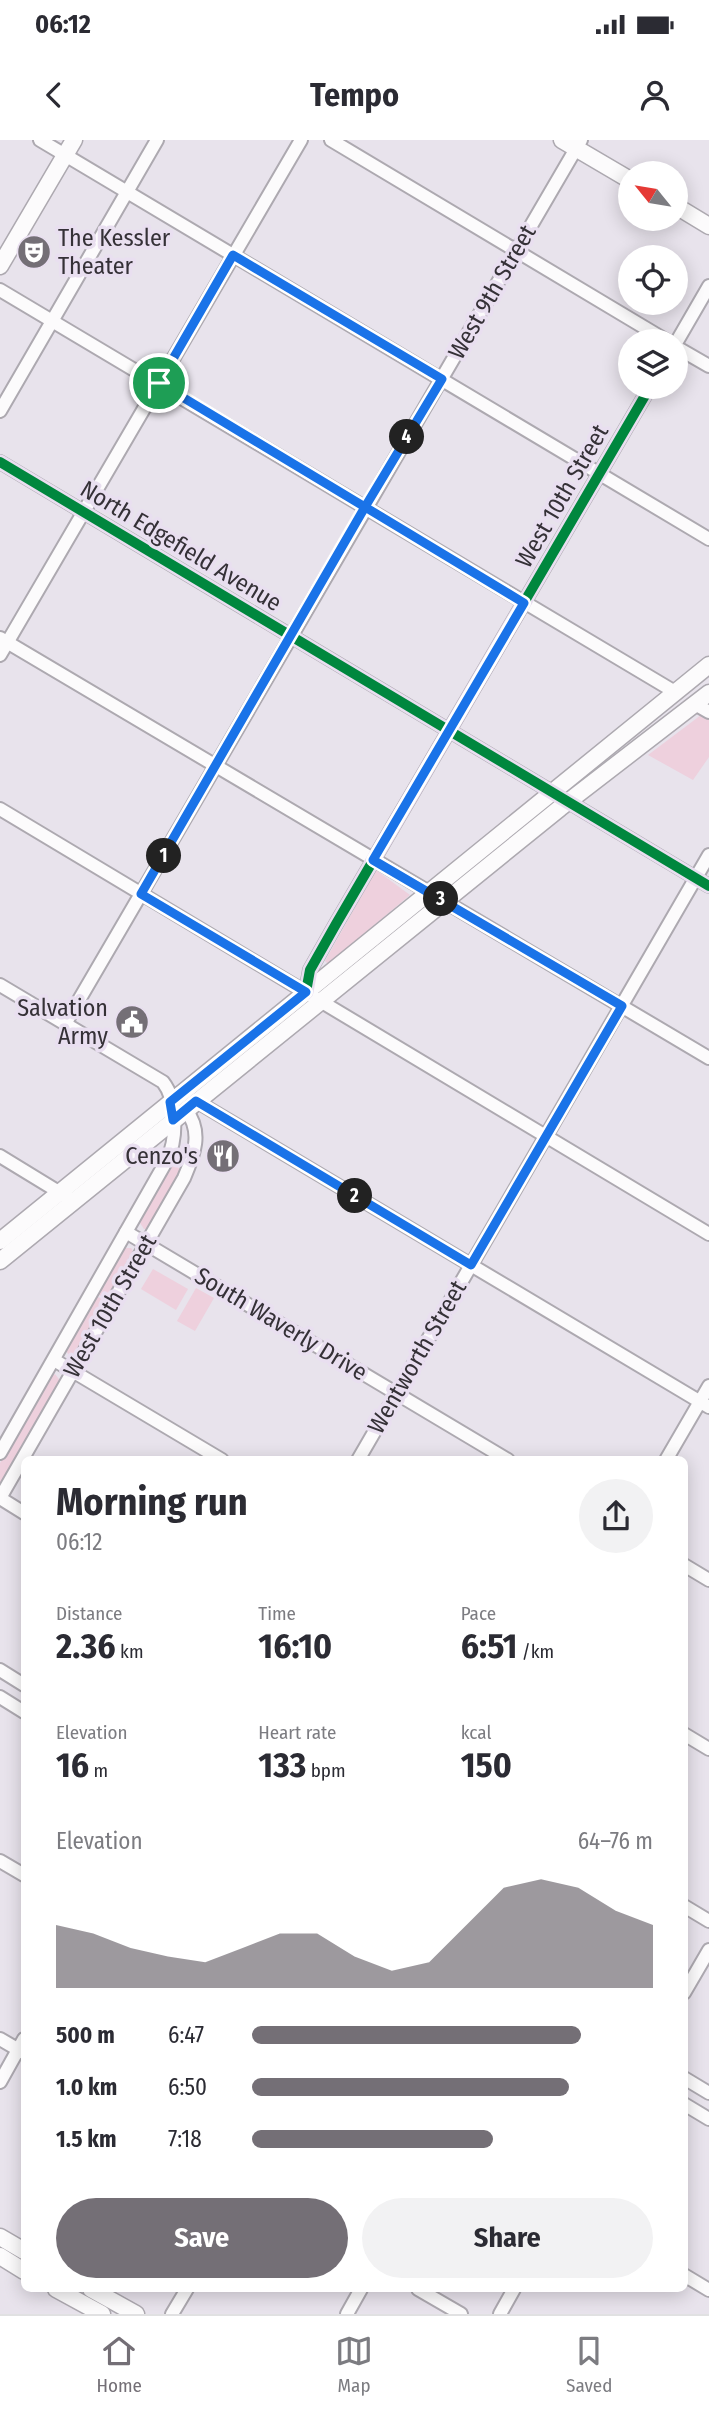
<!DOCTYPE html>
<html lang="en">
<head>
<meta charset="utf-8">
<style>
  body { margin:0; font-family:"Fira Sans Condensed",sans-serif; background:#f2f2f3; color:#2b2b33; height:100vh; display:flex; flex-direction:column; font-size:26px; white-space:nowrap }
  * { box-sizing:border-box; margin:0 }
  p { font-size:23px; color:#7c7c81 }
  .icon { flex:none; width:38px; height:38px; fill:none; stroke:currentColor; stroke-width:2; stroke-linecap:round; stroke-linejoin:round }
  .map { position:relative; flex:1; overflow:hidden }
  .drawer { position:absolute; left:21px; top:1316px; width:667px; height:836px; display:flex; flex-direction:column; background:#fff; border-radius:10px; box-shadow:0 4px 18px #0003 }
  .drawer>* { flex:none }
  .needle { width:46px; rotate:300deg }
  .buttons { position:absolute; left:618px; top:21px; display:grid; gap:14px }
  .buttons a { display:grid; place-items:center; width:70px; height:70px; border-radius:50%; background:#fff; box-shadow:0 4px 18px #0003; font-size:35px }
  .pin { position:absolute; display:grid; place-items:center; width:60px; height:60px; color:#fff; margin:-30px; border:4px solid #fff; border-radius:50%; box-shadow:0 2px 7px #0007 }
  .km { position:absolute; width:35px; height:35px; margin:-18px; border-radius:50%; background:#222; color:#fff; font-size:19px; line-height:35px; text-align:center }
  .round { display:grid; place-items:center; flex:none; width:74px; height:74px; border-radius:37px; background:#f2f2f3 }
  .head { display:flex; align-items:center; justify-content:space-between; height:119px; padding:0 35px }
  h1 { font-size:38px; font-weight:700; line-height:52px }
  .stats { display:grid; grid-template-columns:repeat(3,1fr); gap:10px; height:119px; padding:7px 35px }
  .stats div { display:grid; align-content:center }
  .stats b { font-size:35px; font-weight:700 }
  .stats small { font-size:19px; font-weight:400 }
  .stats p { font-size:19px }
  .chart { height:196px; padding:14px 35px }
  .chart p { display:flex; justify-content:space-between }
  .chart svg { width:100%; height:126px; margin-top:7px; fill:#746f76; opacity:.7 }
  .action { display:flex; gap:14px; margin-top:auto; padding:14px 35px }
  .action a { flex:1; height:80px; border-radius:42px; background:#746f76; color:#fff; font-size:28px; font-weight:700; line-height:80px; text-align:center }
  .action a+a { background:#f2f2f3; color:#2b2b33 }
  ul { padding:0 35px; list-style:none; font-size:23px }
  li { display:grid; grid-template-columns:112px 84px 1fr; align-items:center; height:52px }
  li i { height:18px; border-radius:9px; background:#746f76 }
  .status { display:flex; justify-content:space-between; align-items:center; height:49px; padding:0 35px; background:#fff; direction:ltr }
  .status svg { height:19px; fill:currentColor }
  header { display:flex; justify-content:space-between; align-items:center; height:91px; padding:0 35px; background:#fff; font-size:32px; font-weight:700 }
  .menu { display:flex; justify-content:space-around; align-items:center; height:98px; border-top:2px solid #e1e1e2; background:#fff; font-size:19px; color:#7c7c81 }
  .menu a { display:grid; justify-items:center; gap:4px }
  .menu .on { color:#746f76 }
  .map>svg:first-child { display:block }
  .green { fill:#eed0dd }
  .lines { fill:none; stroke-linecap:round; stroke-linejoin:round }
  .minor-casing { stroke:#ada9b0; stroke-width:16 }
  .major-casing { stroke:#ada9b0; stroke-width:19 }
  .minor { stroke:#fcfbfc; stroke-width:12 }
  .major { stroke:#fcfbfc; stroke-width:16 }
  .cycleway-casing { stroke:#e9dff0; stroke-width:15 }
  .cycleway { stroke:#00873e; stroke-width:10 }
  .route-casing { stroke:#fff; stroke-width:14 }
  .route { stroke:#1a73e8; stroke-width:9 }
  .labels { text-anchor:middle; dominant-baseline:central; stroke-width:7; stroke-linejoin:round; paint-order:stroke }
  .poi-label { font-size:24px; fill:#353137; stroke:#e9dff0; text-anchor:end }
  .street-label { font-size:24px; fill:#353137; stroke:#e9dff0 }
</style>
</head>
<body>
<div class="status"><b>06:12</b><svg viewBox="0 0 49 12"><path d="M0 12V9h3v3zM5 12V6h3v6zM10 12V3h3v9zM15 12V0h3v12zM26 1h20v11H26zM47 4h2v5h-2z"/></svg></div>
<header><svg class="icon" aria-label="back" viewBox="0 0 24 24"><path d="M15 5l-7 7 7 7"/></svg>Tempo<svg class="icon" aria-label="person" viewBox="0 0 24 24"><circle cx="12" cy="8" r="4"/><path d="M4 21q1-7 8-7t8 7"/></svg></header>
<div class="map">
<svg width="709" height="2174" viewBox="0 0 709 2174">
  <rect width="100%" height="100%" fill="#e8e3ec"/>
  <!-- green -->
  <g class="green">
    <polygon points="709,569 709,617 693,640 648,615"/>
    <polygon points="376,730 410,755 328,824 325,821"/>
    <polygon points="170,1026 177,1026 182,1032 148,1089 144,1089 138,1080"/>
    <polygon points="124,1108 131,1108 135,1114 109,1160 97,1154"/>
    <polygon points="153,1129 188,1149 176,1170 141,1149"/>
    <polygon points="196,1148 214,1158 195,1191 177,1181"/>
    <polygon points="96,1156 108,1162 76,1216 69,1216 66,1210"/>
    <polygon points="55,1234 62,1243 0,1343 0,1323 49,1238"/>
  </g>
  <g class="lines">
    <!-- minor casing -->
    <g class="minor-casing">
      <g id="minor">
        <polyline points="40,0 709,399"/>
        <polyline points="331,0 667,201"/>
        <polyline points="0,150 675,552"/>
        <polyline points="676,203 709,146"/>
        <polyline points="676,207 709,226"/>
        <polyline points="0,271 157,0"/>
        <polyline points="0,322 709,746"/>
        <polyline points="0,498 709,918"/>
        <polyline points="0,515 301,0"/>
        <polyline points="695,564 709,572"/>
        <polyline points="0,669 709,1094"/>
        <path d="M0,845L163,942C178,961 177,1000 167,1020L0,1313"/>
        <polyline points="306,852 310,830 336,784 650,247"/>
        <polyline points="65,884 581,0"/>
        <polyline points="196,961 709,1267"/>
        <polyline points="0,1016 67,1057"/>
        <polyline points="126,1092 508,1320"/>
        <polyline points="54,1220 222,1320"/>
        <polyline points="358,1320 709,715"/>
        <polyline points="666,1320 709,1246"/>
        <path d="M0,1358L184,1038C194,1015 203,992 186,970"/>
        <polyline points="0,1358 24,1373"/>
        <polyline points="684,1425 709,1440"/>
        <polyline points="0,1530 24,1545"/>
        <polyline points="0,1557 24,1572"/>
        <polyline points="684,1594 709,1609"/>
        <polyline points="0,1721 24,1735"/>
        <polyline points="684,1766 709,1781"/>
        <polyline points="684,1853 709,1810"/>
        <polyline points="0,1899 24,1913"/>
        <polyline points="684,1938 709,1953"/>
        <polyline points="0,1942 24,1899"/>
        <polyline points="684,1964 709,1979"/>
        <polyline points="684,2135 709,2150"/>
        <polyline points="418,2149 461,2174"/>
        <polyline points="172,2174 187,2149"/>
        <polyline points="347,2174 361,2149"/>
        <polyline points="500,2174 514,2149"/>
      </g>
    </g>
    <!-- major casing -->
    <g class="major-casing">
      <g id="major">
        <polyline points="562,0 630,40"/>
        <polyline points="676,66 709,86"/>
        <polyline points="0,126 74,0"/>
        <polyline points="0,1101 709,525"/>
        <polyline points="0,1121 560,668 709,553"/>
        <polyline points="0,2097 24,2111"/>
        <polyline points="0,2116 24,2131"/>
        <polyline points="56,2149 102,2174"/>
        <polyline points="91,2149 136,2174"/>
      </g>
    </g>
    <!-- minor -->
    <use href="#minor" class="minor"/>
    <!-- major -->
    <use href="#major" class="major"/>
    <!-- cycleway casing -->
    <g class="cycleway-casing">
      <g id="cycleway">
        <polyline points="0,322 709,746"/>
        <polyline points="306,852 310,830 336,784 650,247"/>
      </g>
    </g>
    <!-- cycleway -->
    <use href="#cycleway" class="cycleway"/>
  </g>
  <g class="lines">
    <!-- route casing -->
    <g class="route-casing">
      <polyline id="route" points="159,243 365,367 141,754 306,852 170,962 173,980 196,961 471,1125 622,866 373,720 524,463 365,367 442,239 233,115 159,243"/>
    </g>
    <!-- route -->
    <use href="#route" class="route"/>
  </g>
  <!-- icons -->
  <defs>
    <g id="theatre-disc" transform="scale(1.75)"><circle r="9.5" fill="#746f76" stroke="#e9dff0"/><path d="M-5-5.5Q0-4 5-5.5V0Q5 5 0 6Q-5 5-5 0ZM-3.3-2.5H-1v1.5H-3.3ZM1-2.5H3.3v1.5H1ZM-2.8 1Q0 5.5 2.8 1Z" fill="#fff"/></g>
    <g id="civic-disc" transform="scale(1.75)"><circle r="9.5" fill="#746f76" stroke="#e9dff0"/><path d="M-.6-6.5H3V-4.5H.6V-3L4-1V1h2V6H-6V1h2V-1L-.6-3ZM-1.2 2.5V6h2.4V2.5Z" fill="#fff"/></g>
    <g id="restaurant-disc" transform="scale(1.75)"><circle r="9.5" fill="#746f76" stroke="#e9dff0"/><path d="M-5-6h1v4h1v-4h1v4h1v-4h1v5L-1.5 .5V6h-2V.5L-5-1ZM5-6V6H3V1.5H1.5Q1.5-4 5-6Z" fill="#fff"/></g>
  </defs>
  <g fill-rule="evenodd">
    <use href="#theatre-disc" x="34" y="112"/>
    <use href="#civic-disc" x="132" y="882"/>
    <use href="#restaurant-disc" x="223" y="1016"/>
  </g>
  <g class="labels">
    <!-- poi labels -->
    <g class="poi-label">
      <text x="58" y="98" text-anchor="start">The Kessler<tspan x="58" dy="28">Theater</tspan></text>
      <text x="108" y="868">Salvation<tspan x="108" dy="28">Army</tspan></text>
      <text x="198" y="1016">Cenzo's</text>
    </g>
    <!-- street labels -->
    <g class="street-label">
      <text transform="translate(492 152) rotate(-60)">West 9th Street</text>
      <text transform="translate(562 356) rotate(-60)">West 10th Street</text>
      <text transform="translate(181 406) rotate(31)">North Edgefield Avenue</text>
      <text transform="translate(110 1166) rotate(-60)">West 10th Street</text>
      <text transform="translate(281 1184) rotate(31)">South Waverly Drive</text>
      <text transform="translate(417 1217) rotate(-60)">Wentworth Street</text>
    </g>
  </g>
</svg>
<div class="buttons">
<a><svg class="needle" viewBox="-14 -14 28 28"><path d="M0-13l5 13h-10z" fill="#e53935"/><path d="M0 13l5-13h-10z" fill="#7c7c81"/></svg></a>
<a><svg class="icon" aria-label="locate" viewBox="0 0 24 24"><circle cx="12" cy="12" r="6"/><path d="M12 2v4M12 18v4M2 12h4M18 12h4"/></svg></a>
<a><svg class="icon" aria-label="layers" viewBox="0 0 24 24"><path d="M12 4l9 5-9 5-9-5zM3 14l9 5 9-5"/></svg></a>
</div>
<div class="pin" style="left:159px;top:243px;background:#1e9e55"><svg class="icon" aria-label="arrive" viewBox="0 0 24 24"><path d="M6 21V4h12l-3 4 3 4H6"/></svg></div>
<b class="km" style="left:164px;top:716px">1</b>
<b class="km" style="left:355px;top:1056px">2</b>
<b class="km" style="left:441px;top:759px">3</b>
<b class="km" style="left:407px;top:297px">4</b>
<section class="drawer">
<div class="head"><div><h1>Morning run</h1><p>06:12</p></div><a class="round"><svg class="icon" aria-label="share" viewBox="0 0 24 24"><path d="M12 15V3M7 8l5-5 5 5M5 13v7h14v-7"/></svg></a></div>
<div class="stats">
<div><p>Distance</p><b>2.36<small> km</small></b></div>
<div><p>Time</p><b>16:10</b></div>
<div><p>Pace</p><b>6:51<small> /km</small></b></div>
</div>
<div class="stats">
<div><p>Elevation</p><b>16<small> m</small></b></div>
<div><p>Heart rate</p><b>133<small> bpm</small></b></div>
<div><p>kcal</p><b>150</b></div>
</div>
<div class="chart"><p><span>Elevation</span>64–76 m</p>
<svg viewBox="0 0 160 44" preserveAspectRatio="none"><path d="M0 44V22L10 25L20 30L30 33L40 35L50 30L60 25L70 25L80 33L90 38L100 35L110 22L120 9L130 6L140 9L150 17L160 22V44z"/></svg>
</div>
<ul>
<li><b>500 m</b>6:47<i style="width:82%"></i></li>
<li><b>1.0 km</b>6:50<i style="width:79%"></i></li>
<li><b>1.5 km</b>7:18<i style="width:60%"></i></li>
</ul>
<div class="action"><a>Save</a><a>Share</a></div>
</section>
</div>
<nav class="menu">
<a class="on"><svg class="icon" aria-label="home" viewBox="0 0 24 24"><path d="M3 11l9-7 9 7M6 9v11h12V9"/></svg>Home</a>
<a><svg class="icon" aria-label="map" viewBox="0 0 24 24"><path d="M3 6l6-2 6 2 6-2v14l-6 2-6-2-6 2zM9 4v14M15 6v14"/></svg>Map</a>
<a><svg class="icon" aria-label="saved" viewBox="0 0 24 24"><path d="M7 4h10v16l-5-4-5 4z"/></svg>Saved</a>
</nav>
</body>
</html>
